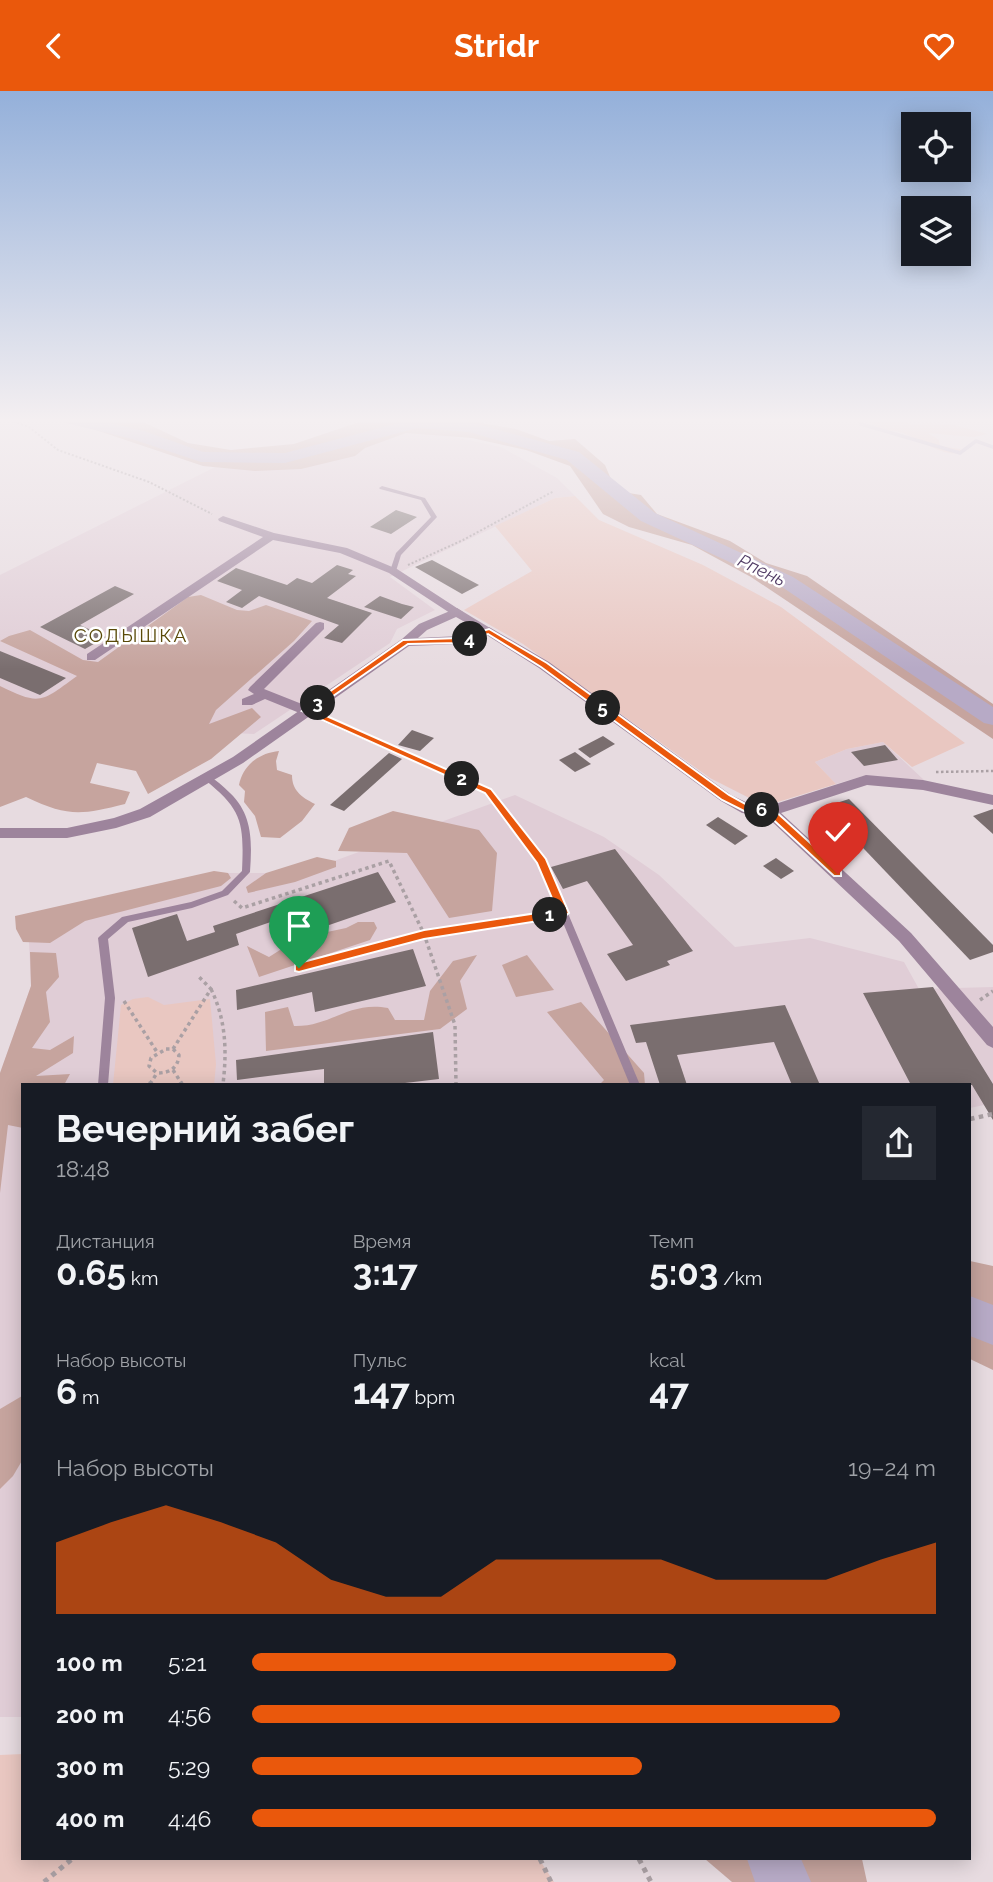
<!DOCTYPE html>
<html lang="ru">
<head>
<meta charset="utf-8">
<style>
  body { margin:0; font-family:Raleway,sans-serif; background:#242831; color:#f1f3f6; height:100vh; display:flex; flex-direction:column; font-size:26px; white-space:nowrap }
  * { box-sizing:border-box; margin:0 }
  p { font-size:23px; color:#9ea1a6 }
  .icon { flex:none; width:38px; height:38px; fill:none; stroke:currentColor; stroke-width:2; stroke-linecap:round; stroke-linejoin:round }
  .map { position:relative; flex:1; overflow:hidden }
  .drawer { position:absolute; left:21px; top:992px; width:950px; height:777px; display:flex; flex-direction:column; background:#171b24; border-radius:0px; box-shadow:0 4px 18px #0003 }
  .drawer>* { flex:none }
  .controls { position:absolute; left:901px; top:21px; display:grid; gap:14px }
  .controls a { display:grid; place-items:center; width:70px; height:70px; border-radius:0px; background:#171b24; box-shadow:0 4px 18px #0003; font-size:35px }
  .pin { position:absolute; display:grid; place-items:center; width:60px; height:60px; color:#fff; margin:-72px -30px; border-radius:50% 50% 50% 0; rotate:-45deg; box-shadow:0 0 7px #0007 }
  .pin .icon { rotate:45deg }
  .km { position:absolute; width:35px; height:35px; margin:-18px; border-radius:50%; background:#222; color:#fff; font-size:19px; line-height:35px; text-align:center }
  .round { display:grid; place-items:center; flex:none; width:74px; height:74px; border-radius:0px; background:#242831 }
  .overview { display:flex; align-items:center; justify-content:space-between; height:119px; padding:0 35px }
  h1 { font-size:38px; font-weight:700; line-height:52px }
  .stats { display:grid; grid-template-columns:repeat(3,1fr); gap:10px; height:119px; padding:7px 35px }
  .stats div { display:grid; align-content:center }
  .stats b { font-size:35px; font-weight:700 }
  .stats small { font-size:19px; font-weight:400 }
  .stats p { font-size:19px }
  .chart { height:196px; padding:14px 35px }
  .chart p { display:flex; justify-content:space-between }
  .chart svg { width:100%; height:126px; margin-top:7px; fill:#ea580c; opacity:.7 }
  ul { padding:0 35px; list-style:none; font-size:23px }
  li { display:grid; grid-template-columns:112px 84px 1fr; align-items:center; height:52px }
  li i { height:18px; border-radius:9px; background:#ea580c }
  header { display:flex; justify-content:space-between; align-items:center; height:91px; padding:0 35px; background:#ea580c; color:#fff; font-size:32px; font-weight:700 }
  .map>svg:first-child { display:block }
  .built { fill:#e0cdd6 }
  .green { fill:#e9c7c1 }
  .forest { fill:#c6a49e }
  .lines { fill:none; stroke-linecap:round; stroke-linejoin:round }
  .stream { stroke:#b7aac6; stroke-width:3.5 }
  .river { fill:#b7aac6; fill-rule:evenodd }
  .building { fill:#7a6e6f }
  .path-far4 { stroke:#aaa0a4; stroke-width:2; stroke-dasharray:2 2; stroke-linecap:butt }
  .path-far3 { stroke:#aaa0a4; stroke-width:2.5; stroke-dasharray:2.5 2.5; stroke-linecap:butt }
  .path-far2 { stroke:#aaa0a4; stroke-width:3.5; stroke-dasharray:3.5 3.5; stroke-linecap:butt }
  .path-far1 { stroke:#aaa0a4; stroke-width:4.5; stroke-dasharray:4.5 4.5; stroke-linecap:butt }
  .path { stroke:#aaa0a4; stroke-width:5; stroke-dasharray:5 5; stroke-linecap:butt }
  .service { fill:#9d849c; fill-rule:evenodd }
  .minor { fill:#9d849c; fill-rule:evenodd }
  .tertiary { fill:#9d849c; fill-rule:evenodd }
  .route { fill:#ea580c; stroke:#fff; stroke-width:2 }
  .labels { text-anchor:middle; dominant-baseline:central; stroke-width:5; stroke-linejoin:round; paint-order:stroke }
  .far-water-label { font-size:18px; font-style:italic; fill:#513c65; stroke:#fff }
  .far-quarter-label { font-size:19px; letter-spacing:2px; fill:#594908; stroke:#fff }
</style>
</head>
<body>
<header><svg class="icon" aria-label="back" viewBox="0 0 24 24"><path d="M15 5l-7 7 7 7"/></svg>Stridr<svg class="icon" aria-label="heart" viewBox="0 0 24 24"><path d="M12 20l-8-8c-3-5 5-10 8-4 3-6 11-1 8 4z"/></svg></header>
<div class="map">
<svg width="993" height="1791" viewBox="0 0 993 1791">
  <rect width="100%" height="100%" fill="#e7dbe0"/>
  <!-- built -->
  <g class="built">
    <polygon points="402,335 501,356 557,387 575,405 555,407 390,486 435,519 397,538 390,552 254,643 48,633 0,607 0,484 245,361"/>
    <polygon points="883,651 924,689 863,685 836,693 815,671 847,658"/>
    <polygon points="515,704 604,746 659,784 735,856 810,847 904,871 919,898 993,896 993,1025 984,1014 970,1017 970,994 23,994 23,1626 0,1626 0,982 31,895 28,828 228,782 266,782 263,796"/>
  </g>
  <!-- green -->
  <g class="green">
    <path d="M873,328L889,330L898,328L914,334L928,332L954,334L988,343L973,346L928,342L939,349L940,355L960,358L963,362C941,366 922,349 903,342C892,338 879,340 871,331Z"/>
    <polygon points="575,405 599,429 703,474 781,516 965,652 912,676 883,651 847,658 815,671 836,693 765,715 710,687 523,553 464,519 532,480 495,435 555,407"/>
    <polygon points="148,906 164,914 210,908 216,973 214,994 113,994 121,914 133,908"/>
    <polygon points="23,1663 23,1768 539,1768 554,1791 0,1791 0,1664"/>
  </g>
  <!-- forest -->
  <g class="forest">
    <polygon points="63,328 139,329 188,352 231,359 294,353 368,328 458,328 516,338 549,350 575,348 605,374 616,400 641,404 657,423 730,450 766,472 807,485 993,613 993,648 751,486 692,454 629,436 603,423 570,375 526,359 472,347 406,342 365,357 355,365 301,378 255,380 203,375"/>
    <path d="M201,504L237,519L249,520L266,514L312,530L294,550L216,619L209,633L252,617L261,626L211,668L148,703L136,680L97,672L90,692L130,701L125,713C81,724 68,726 26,706L0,716V595C41,615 41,611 77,585L0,550L9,545L30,539L83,569L98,571L188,506Z"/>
    <path d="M279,660L276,670L277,679L292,684C292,699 301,706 315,713L302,730L280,747L261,746L255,725L244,711L245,700L239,694C243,674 259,662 279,660Z"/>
    <polygon points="393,720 479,739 497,762 492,820 449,827 407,762 338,760 349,737"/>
    <polygon points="317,766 336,770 336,776 295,791 248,802 246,796 266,782"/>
    <polygon points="214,780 228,782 231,787 221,795 85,830 50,852 23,851 16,838 15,825"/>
    <polygon points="358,831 374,831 377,837 370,849 259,886 247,855 269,866 299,847 346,837"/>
    <polygon points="30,861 56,862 59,886 46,901 50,931 32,957 50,959 74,945 73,962 36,985 70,983 64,994 23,994 23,1037 8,1034 0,1102 0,982 31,895"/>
    <path d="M477,864L460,890L467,918L440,938L266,960L265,921L288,916L294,935C331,936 348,910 388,917L395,929H424L430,900L453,870Z"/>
    <polygon points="527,864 554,899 516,906 502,874"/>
    <polygon points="581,911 644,982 645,994 599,994 604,989 547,921"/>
    <polygon points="970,1170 993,1175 993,1279 970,1268"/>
    <polygon points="22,1305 23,1368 13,1385 0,1398 0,1318"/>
    <polygon points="705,1768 862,1768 867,1791 732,1791"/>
  </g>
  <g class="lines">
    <!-- stream -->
    <g class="stream">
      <polyline points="424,333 428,328"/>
      <polyline points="861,333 960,362 976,350 993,356"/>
    </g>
    <!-- river -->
    <g class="river">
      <polygon points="64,328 92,328 144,340 203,361 285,362 414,328 470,331 579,361 655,422 793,486 993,616 993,634 984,632 779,494 641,430 567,369 469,341 417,337 285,372 201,371 132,348 66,332"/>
      <polygon points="970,1205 993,1214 993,1254 970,1245"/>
      <polygon points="747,1768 801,1768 811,1791 755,1791"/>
    </g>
  </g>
  <!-- building -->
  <g class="building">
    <polygon points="396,419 417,426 391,443 370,436"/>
    <polygon points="432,469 479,494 462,503 415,476"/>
    <polygon points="337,474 353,479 348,483 356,485 327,507 372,522 342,552 324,547 339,534 259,505 242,517 226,511 242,499 217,490 236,477 287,494 297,487 312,492"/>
    <polygon points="115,495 134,503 80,534 106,546 85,558 40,536"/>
    <polygon points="380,505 402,513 414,516 401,528 364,516"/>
    <polygon points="0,560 66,587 40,604 0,587"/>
    <polygon points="412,639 434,647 420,660 398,654"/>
    <polygon points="603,645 615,653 590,667 578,658"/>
    <polygon points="885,654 898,669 864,675 851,661"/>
    <polygon points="575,661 591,673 575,681 559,669"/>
    <polygon points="389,662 402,668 344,720 330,714"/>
    <polygon points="849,708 993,854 993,861 970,869 824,716"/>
    <polygon points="993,718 993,743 973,725"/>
    <polygon points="718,726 748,745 735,754 706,734"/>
    <polygon points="615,758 693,860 667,870 670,874 626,890 607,863 633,854 587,790 563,798 551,776"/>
    <polygon points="776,767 794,780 781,788 763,775"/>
    <polygon points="378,781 396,811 303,843 294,823 236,843 239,854 148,886 132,837 177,823 187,850 215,841 213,835"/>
    <polygon points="413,858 426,895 315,921 312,901 237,919 236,899"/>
    <polygon points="933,896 993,993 993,1029 972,994 911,994 863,902"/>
    <polygon points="785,914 820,994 792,994 774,951 677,964 687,994 660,994 646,951 636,952 630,934"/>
    <polygon points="433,941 439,988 388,994 324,994 324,978 237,989 236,969"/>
  </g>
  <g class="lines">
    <!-- path-far4 -->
    <g class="path-far4">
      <polyline points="6,328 29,336 58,359 149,391 212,423"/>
      <polyline points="408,474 463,449 554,400"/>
    </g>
    <!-- path-far3 -->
    <polyline class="path-far3" points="936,681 993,680"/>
    <!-- path-far2 -->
    <g class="path-far2">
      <polyline points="234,810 242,817 389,770 424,843 455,934 456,993"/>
      <polyline points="299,877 424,843 551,824"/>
      <path d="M211,898C226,929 227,960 223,993"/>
      <polyline points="980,909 993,900"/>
      <polyline points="124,910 157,961"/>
      <path d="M166,958H173L179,964C178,977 170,982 157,982L149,975L151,967Z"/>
      <polyline points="173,958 211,898 198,885"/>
      <polyline points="173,979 182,993"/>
      <polyline points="150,993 157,982"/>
    </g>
    <!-- path-far1 -->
    <g class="path-far1">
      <polyline points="180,991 182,994"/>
      <polyline points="150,994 151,991"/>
      <polyline points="970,1028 993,1023"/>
    </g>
    <!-- path -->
    <g class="path">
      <polyline points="540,1768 551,1791"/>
      <polyline points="639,1768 651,1791"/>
      <polyline points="44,1791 72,1768"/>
    </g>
    <!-- service -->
    <g class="service">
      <polygon points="382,395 425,407 437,426 401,464 396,480 393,482 390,480 396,462 431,426 421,409 380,398 379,397"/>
      <polygon points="304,618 310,618 491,698 546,770 640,994 630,994 538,771 485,702 304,622"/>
      <path d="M208,684C216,689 223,695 230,702C253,724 252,751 250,781L228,804L192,817L128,831L108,848L115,907L108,994H98L105,907L98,847L100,845L122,826L191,811L222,800L242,780C244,733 243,719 205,689L204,687Z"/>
    </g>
    <!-- minor -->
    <g class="minor">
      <polygon points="223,425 274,442 347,457 397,478 463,521 453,524 389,482 340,462 273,449 95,569 87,569 87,563 263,446 219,430 218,428"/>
      <polygon points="320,531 324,532 324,538 264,598 312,617 312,623 302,623 265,608 252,614 242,614 242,608 254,603 248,599 250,596 316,532"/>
      <polygon points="489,536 549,571 731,704 750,713 769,715 866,684 923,689 993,704 993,714 923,699 867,694 781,722 911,842 993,936 993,957 987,954 899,850 766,725 742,722 721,710 539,577 485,543 483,540"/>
    </g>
    <!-- tertiary -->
    <path class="tertiary" d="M457,517L495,540L460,553L409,555L243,672L150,726L116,737L67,747H0V737H67L114,727L140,718L233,666L402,548L419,533ZM456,526L479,539L459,545L418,547L427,539Z"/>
  </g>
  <!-- sky -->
  <linearGradient id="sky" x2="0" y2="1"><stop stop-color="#94b0da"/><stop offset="0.57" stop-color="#f4eff1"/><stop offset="1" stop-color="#f4eff1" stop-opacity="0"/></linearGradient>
  <rect width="993" height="578" fill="url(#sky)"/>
  <!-- route -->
  <polygon class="route" points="489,538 547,572 729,704 749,715 773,718 841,780 841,785 834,785 767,723 744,720 722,709 541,576 488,543 460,552 408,553 313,619 491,698 546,768 569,822 564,826 424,848 299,881 295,880 295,874 299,872 424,839 557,819 537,772 485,702 302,620 403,549 459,547"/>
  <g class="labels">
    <!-- far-water labels -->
    <g class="far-water-label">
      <text transform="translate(762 479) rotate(26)">Рпень</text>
    </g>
    <!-- far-quarter labels -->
    <g class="far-quarter-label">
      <text x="131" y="544">СОДЫШКА</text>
    </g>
  </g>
</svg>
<div class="controls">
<a><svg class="icon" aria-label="locate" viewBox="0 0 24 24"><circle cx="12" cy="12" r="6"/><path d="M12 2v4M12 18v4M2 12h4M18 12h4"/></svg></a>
<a><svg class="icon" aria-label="layers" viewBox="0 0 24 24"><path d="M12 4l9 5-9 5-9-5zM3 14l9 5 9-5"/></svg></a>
</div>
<div class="pin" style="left:299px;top:877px;background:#1e9e55"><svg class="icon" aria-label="arrive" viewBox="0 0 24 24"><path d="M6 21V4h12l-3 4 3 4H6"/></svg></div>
<div class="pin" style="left:838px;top:783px;background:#d93025"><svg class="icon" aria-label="check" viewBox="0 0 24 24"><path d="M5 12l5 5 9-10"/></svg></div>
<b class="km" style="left:550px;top:824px">1</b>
<b class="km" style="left:462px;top:688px">2</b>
<b class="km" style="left:318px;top:612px">3</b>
<b class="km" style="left:470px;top:548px">4</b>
<b class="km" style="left:603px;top:617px">5</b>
<b class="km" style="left:762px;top:719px">6</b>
<section class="drawer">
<div class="overview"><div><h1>Вечерний забег</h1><p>18:48</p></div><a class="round"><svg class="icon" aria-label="share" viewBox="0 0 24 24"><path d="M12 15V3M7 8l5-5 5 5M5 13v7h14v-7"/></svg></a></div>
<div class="stats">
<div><p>Дистанция</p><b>0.65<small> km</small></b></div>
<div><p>Время</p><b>3:17</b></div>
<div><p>Темп</p><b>5:03<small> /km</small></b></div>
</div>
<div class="stats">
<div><p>Набор высоты</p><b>6<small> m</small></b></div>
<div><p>Пульс</p><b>147<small> bpm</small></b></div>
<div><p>kcal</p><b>47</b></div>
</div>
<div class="chart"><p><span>Набор высоты</span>19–24 m</p>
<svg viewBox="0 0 160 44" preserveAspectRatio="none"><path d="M0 44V19L10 12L20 6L30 12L40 19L50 32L60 38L70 38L80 25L90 25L100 25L110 25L120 32L130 32L140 32L150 25L160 19V44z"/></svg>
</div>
<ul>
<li><b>100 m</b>5:21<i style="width:62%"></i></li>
<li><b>200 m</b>4:56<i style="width:86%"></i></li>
<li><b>300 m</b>5:29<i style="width:57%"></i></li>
<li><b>400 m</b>4:46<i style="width:100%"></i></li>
</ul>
</section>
</div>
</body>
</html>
